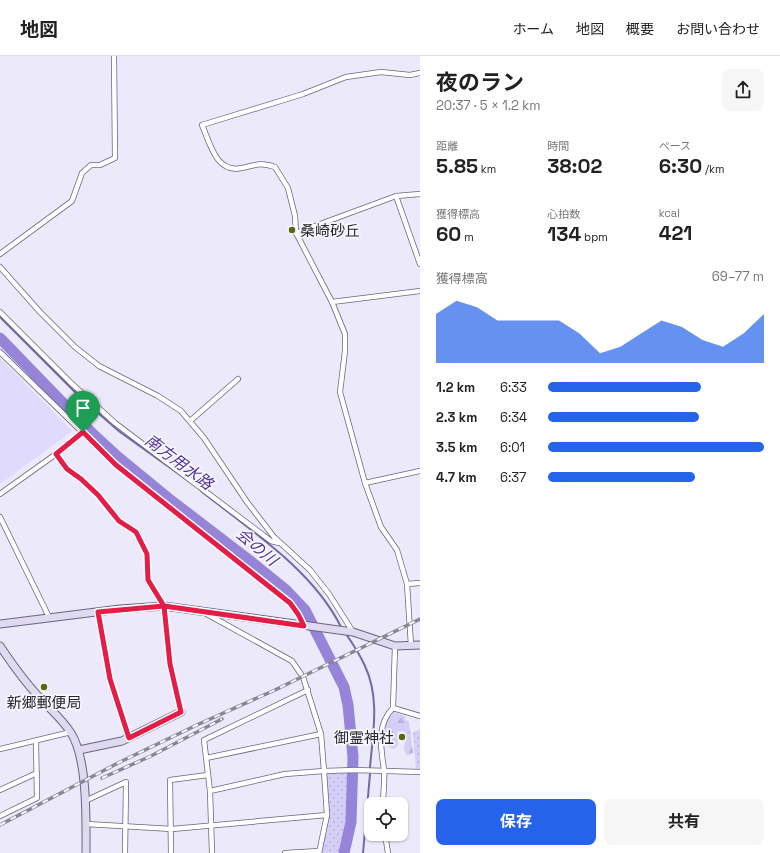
<!DOCTYPE html>
<html lang="ja">
<head>
<meta charset="utf-8">
<style>
  body { margin:0; font-family:"Space Grotesk","Noto Sans JP",sans-serif; background:#f6f6f6; color:#222; height:100vh; display:flex; flex-direction:column; font-size:15px; white-space:nowrap }
  * { box-sizing:border-box; margin:0 }
  p { font-size:13px; color:#767676 }
  .icon { flex:none; width:22px; height:22px; fill:none; stroke:currentColor; stroke-width:2; stroke-linecap:round; stroke-linejoin:round }
  .map { position:relative; flex:1; overflow:hidden }
  .side { display:flex; flex-direction:column; background:#fff; width:360px }
  .side>* { flex:none }
  .controls { position:absolute; left:364px; top:741px; display:grid; gap:8px }
  .controls a { display:grid; place-items:center; width:44px; height:44px; border-radius:8px; background:#fff; box-shadow:0 1px 3px #0004; font-size:20px }
  .pin { position:absolute; display:grid; place-items:center; width:34px; height:34px; color:#fff; margin:-41px -17px; border-radius:50% 50% 50% 0; rotate:-45deg; box-shadow:0 0 4px #0007 }
  .pin .icon { rotate:45deg }
  .round { display:grid; place-items:center; flex:none; width:42px; height:42px; border-radius:8px; background:#f6f6f6 }
  .head { display:flex; align-items:center; justify-content:space-between; height:68px; padding:0 16px }
  h1 { font-size:22px; font-weight:700; line-height:30px }
  .metrics { display:grid; grid-template-columns:repeat(3,1fr); gap:6px; height:68px; padding:4px 16px }
  .metrics div { display:grid; align-content:center }
  .metrics b { font-size:20px; font-weight:700 }
  .metrics small { font-size:11px; font-weight:400 }
  .metrics p { font-size:11px }
  .chart { height:112px; padding:8px 16px }
  .chart p { display:flex; justify-content:space-between }
  .chart svg { width:100%; height:72px; margin-top:4px; fill:#2563eb; opacity:.7 }
  .action { display:flex; gap:8px; margin-top:auto; padding:8px 16px }
  .action a { flex:1; height:46px; border-radius:8px; background:#2563eb; color:#fff; font-size:16px; font-weight:700; line-height:46px; text-align:center }
  .action a+a { background:#f6f6f6; color:#222 }
  ul { padding:0 16px; list-style:none; font-size:13px }
  li { display:grid; grid-template-columns:64px 48px 1fr; align-items:center; height:30px }
  li i { height:10px; border-radius:5px; background:#2563eb }
  header { display:flex; align-items:center; gap:24px; box-sizing:border-box; height:56px; padding:0 20px; background:#fff; border-bottom:1px solid #e0e0e0 }
  header strong { font-size:19px }
  nav { display:flex; gap:22px; margin-inline-start:auto; font-size:14px }
  main { display:flex; flex:1; min-height:0 }
  .map>svg:first-child { display:block }
  .built { fill:#e0daff }
  .grass { fill:url(#grass-dots) }
  .forest { fill:url(#forest-firs) }
  .lines { fill:none; stroke-linecap:round; stroke-linejoin:round }
  .stream { stroke:#7468a6; stroke-width:2 }
  .river { stroke:#9584d8; stroke-width:11 }
  .street-casing { stroke:#69657f; stroke-width:6 }
  .secondary-casing { stroke:#69657f; stroke-width:9 }
  .street { stroke:#fff; stroke-width:4.5 }
  .secondary { stroke:#dfdaf0; stroke-width:7 }
  .rail-casing { stroke:#888795; stroke-width:3.5 }
  .rail { stroke:#f8f8fe; stroke-width:2; stroke-dasharray:6; stroke-linecap:butt }
  .route-casing { stroke:#fff; stroke-width:8 }
  .route { stroke:#e11d48; stroke-width:5 }
  .poi-dot { fill:#596810; stroke:#f8f8fe; stroke-width:1.5 }
  .labels { text-anchor:middle; dominant-baseline:central; stroke-width:3.5; stroke-linejoin:round; paint-order:stroke }
  .poi-label { font-size:15px; fill:#262530; stroke:#f8f8fe; text-anchor:start }
  .water-label { font-size:16px; font-style:italic; fill:#523497; stroke:#f8f8fe }
</style>
</head>
<body>
<header>
<strong>地図</strong>
<nav><a>ホーム</a><a>地図</a><a>概要</a><a>お問い合わせ</a></nav>
</header>
<main>
<div class="map">
<svg width="420" height="797" viewBox="0 0 420 797">
  <defs>
    <pattern id="grass-dots" width="8" height="8" patternUnits="userSpaceOnUse"><rect width="8" height="8" fill="#d5cff7"/><path d="M2 2h.1M6 6h.1" fill="none" stroke="#b7b2d4" stroke-width="1.8" stroke-linecap="round"/></pattern>
    <pattern id="forest-firs" width="22" height="20" patternUnits="userSpaceOnUse"><rect width="22" height="20" fill="#d5cff7"/><path d="M5 1l3.5 6h-7zM16 11l3.5 6h-7z" fill="#b7b2d4"/></pattern>
  </defs>
  <rect width="100%" height="100%" fill="#ebe9fa"/>
  <!-- built -->
  <polygon class="built" points="0,302 72,375 0,428"/>
  <!-- grass -->
  <g class="grass">
    <polygon points="420,674 420,714 416,714 413,676"/>
    <polygon points="349,715 349,757 341,797 320,797 328,759 325,716"/>
  </g>
  <!-- forest -->
  <path class="forest" d="M394,656L405,660V663L409,666L413,697L410,699H407C401,692 405,688 407,682L404,675L397,676L398,689L394,693L384,689C382,677 385,663 394,656Z"/>
  <g class="lines">
    <!-- stream -->
    <g class="stream">
      <polyline points="0,261 83,344 120,376 190,426"/>
      <path d="M201,435C250,474 313,514 341,571"/>
      <path d="M346,578C353,588 360,599 365,610C380,642 373,677 370,711"/>
      <polyline points="363,797 370,718"/>
    </g>
    <!-- river -->
    <polyline class="river" points="0,282 93,378 118,401 168,442 254,508 286,534 305,554 344,631 348,649 353,701 351,766 344,797"/>
    <!-- street casing -->
    <g class="street-casing">
      <g id="street">
        <polyline points="396,140 420,208"/>
        <polyline points="296,177 396,140 420,138"/>
        <polyline points="0,198 72,145 82,117 91,109 100,109 115,102 114,0"/>
        <polyline points="0,211 40,256 75,291 99,310 158,340 181,355 204,382 247,446 274,481 310,514 329,538 353,576"/>
        <polyline points="332,246 420,235"/>
        <polyline points="0,256 71,327 115,367 271,485 279,487"/>
        <polyline points="0,296 116,409 290,547 298,558 304,570"/>
        <polyline points="190,365 238,323"/>
        <polyline points="56,398 67,413 81,423 98,439 119,465 137,476 147,498 147,524 164,550 170,608 181,656"/>
        <polyline points="365,427 420,415"/>
        <polyline points="0,438 56,398 83,377"/>
        <polyline points="0,461 49,561"/>
        <path d="M407,528L397,494L381,471L365,427L340,336L345,295V278L332,246L296,177L295,160L288,132L275,111C260,106 256,109 242,112C216,118 210,87 202,69L303,38L346,21L381,16L410,19L420,17"/>
        <polyline points="98,555 110,623 129,682"/>
        <polyline points="205,557 292,605 303,621 321,678 324,715 285,718 210,735 212,797"/>
        <polyline points="411,589 407,528 420,527"/>
        <polyline points="393,652 420,660"/>
        <polyline points="0,693 71,676"/>
        <polyline points="206,702 321,678"/>
        <polyline points="0,734 37,717"/>
        <polyline points="210,735 204,684 308,634"/>
        <polyline points="85,745 126,726 125,797"/>
        <path d="M383,748C383,737 385,725 384,714C381,692 376,669 393,652L395,590"/>
        <polyline points="0,760 37,742 36,685"/>
        <polyline points="86,768 172,773 327,759 324,715 355,714 420,716"/>
        <polyline points="385,778 388,797"/>
        <polyline points="171,797 170,724 208,719"/>
        <polyline points="285,797 319,795"/>
        <polyline points="319,797 327,759"/>
      </g>
    </g>
    <!-- secondary casing -->
    <g class="secondary-casing">
      <g id="secondary">
        <polyline points="0,568 120,553 164,550 353,576 395,590 420,589"/>
        <path d="M0,590C12,608 24,625 39,641C50,653 63,664 71,677C88,704 86,765 86,797"/>
        <polyline points="79,694 122,685 181,656"/>
      </g>
    </g>
    <!-- street -->
    <use href="#street" class="street"/>
    <!-- secondary -->
    <use href="#secondary" class="secondary"/>
    <!-- rail casing -->
    <g class="rail-casing">
      <g id="rail">
        <polyline points="102,722 151,700 222,663"/>
        <polyline points="0,769 120,706 199,668 275,634 420,563"/>
      </g>
    </g>
    <!-- rail -->
    <use href="#rail" class="rail"/>
  </g>
  <g class="lines">
    <!-- route casing -->
    <g class="route-casing">
      <polyline id="route" points="83,376 56,398 67,413 81,423 98,439 119,465 136,476 147,498 148,524 164,550 170,608 181,656 129,682 110,623 98,556 164,550 304,570 298,558 290,547 116,409 83,376"/>
    </g>
    <!-- route -->
    <use href="#route" class="route"/>
  </g>
  <!-- markers -->
  <g class="poi-dot">
    <circle cx="292" cy="174" r="4"/>
    <circle cx="44" cy="631" r="4"/>
    <circle cx="402" cy="681" r="4"/>
  </g>
  <g class="labels">
    <!-- poi labels -->
    <g class="poi-label">
      <text x="300" y="174">桑崎砂丘</text>
      <text x="44" y="646" text-anchor="middle">新郷郵便局</text>
      <text x="394" y="681" text-anchor="end">御霊神社</text>
    </g>
    <!-- water labels -->
    <g class="water-label">
      <text transform="translate(179 406) rotate(37)">南方用水路</text>
      <text transform="translate(257 491) rotate(40)">会の川</text>
    </g>
  </g>
</svg>
<div class="controls">
<a><svg class="icon" aria-label="locate" viewBox="0 0 24 24"><circle cx="12" cy="12" r="6"/><path d="M12 2v4M12 18v4M2 12h4M18 12h4"/></svg></a>
</div>
<div class="pin" style="left:83px;top:376px;background:#1e9e55"><svg class="icon" aria-label="arrive" viewBox="0 0 24 24"><path d="M6 21V4h12l-3 4 3 4H6"/></svg></div>
</div>
<section class="side">
<div class="head"><div><h1>夜のラン</h1><p>20:37 · 5 × 1.2 km</p></div><a class="round"><svg class="icon" aria-label="share" viewBox="0 0 24 24"><path d="M12 15V3M7 8l5-5 5 5M5 13v7h14v-7"/></svg></a></div>
<div class="metrics">
<div><p>距離</p><b>5.85<small> km</small></b></div>
<div><p>時間</p><b>38:02</b></div>
<div><p>ペース</p><b>6:30<small> /km</small></b></div>
</div>
<div class="metrics">
<div><p>獲得標高</p><b>60<small> m</small></b></div>
<div><p>心拍数</p><b>134<small> bpm</small></b></div>
<div><p>kcal</p><b>421</b></div>
</div>
<div class="chart"><p><span>獲得標高</span>69–77 m</p>
<svg viewBox="0 0 160 44" preserveAspectRatio="none"><path d="M0 44V14L10 6L20 10L30 18L40 18L50 18L60 18L70 26L80 38L90 34L100 26L110 18L120 22L130 30L140 34L150 26L160 14V44z"/></svg>
</div>
<ul>
<li><b>1.2 km</b>6:33<i style="width:71%"></i></li>
<li><b>2.3 km</b>6:34<i style="width:70%"></i></li>
<li><b>3.5 km</b>6:01<i style="width:100%"></i></li>
<li><b>4.7 km</b>6:37<i style="width:68%"></i></li>
</ul>
<div class="action"><a>保存</a><a>共有</a></div>
</section>
</main>
</body>
</html>
